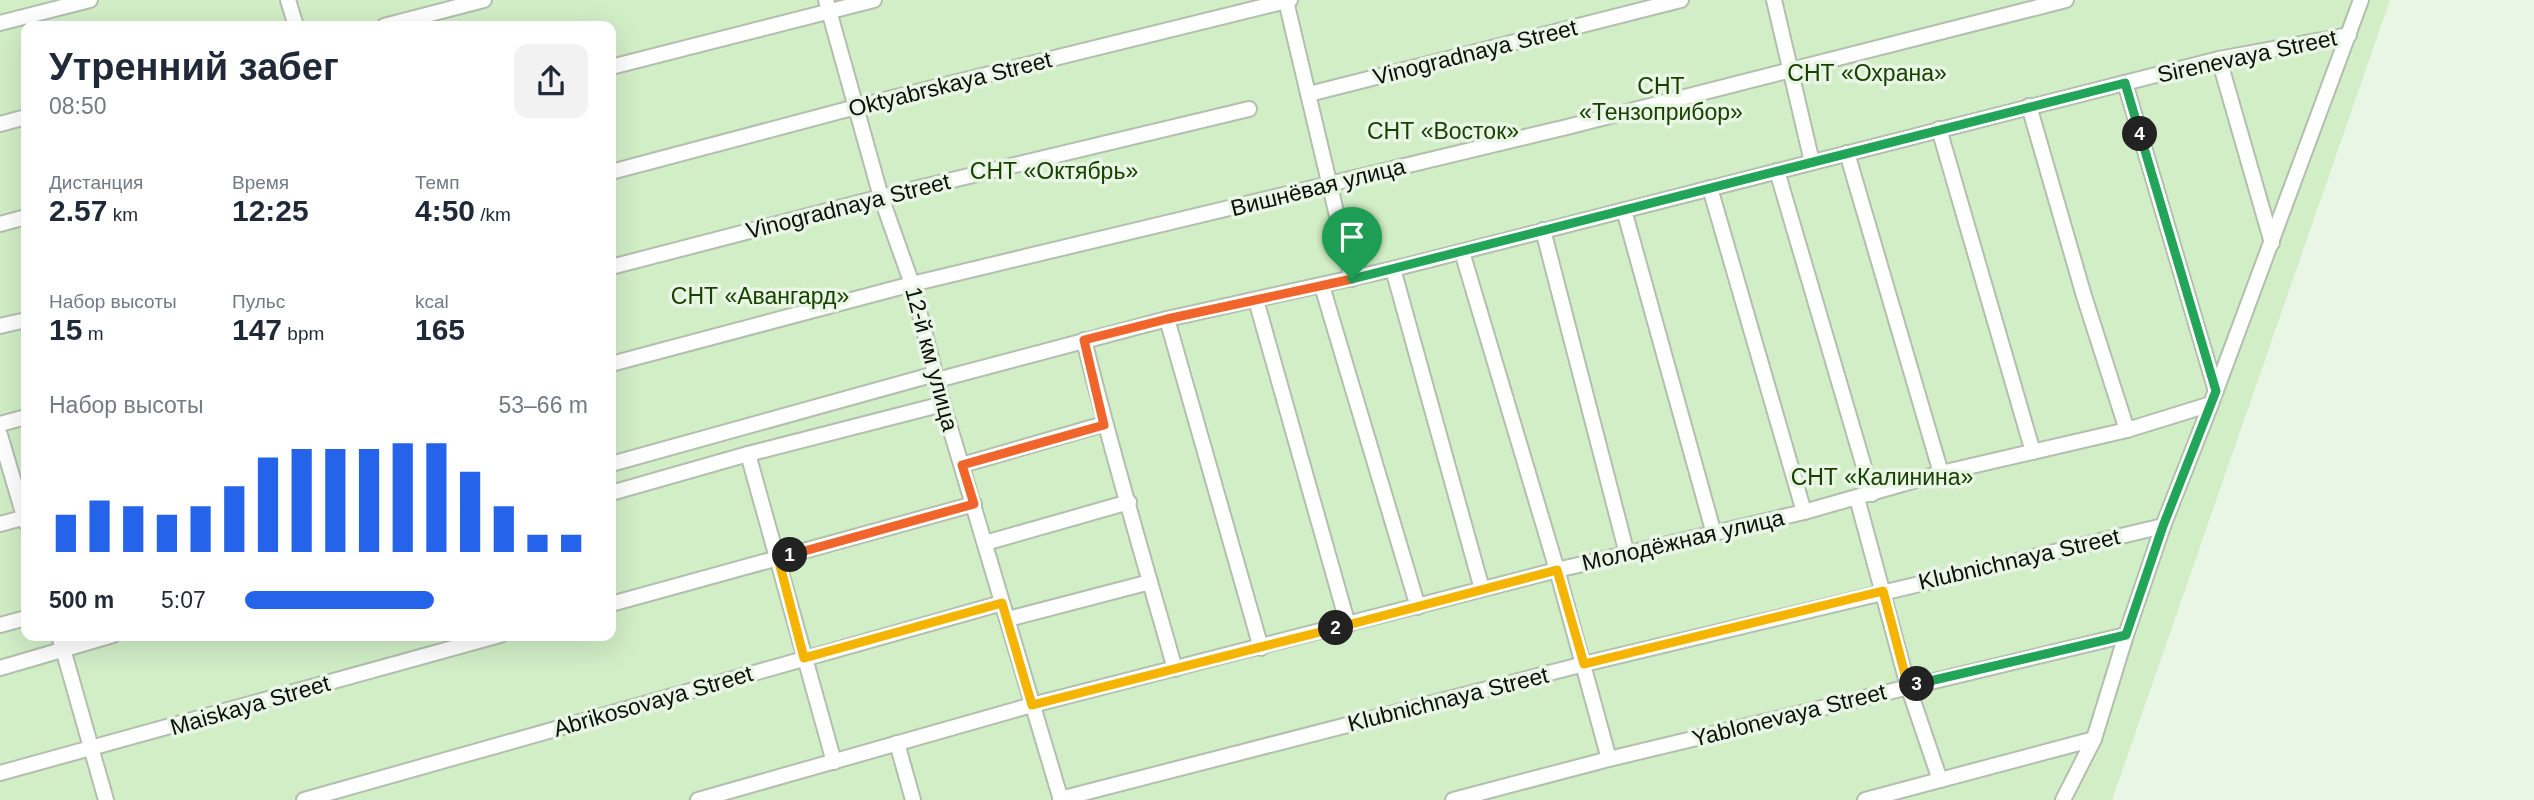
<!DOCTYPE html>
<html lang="ru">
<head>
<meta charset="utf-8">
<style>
  body { margin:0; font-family:Arial,sans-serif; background:#f2f2f3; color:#1f2937; height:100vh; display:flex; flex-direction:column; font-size:26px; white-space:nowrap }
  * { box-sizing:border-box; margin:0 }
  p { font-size:23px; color:#747a83 }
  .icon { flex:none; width:38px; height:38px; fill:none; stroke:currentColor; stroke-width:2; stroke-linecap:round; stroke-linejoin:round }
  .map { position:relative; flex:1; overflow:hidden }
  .side { position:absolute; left:21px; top:21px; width:595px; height:620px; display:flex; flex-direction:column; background:#fff; border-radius:14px; box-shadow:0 7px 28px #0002 }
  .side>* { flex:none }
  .pin { position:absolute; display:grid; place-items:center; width:60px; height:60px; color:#fff; margin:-72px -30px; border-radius:50% 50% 50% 0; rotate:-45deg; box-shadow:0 0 7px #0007 }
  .pin .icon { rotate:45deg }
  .km { position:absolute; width:35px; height:35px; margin:-18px; border-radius:50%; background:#222; color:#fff; font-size:19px; line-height:35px; text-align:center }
  .round { display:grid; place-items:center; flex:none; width:74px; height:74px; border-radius:14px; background:#f2f2f3 }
  .head { display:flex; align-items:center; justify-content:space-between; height:119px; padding:0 28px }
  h1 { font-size:38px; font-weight:600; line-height:52px }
  .figures { display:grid; grid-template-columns:repeat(3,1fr); gap:10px; height:119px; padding:7px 28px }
  .figures div { display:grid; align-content:center }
  .figures b { font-size:30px; font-weight:600 }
  .figures small { font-size:19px; font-weight:400 }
  .figures p { font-size:19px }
  .chart { height:196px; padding:14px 28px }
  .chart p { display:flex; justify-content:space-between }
  .chart svg { width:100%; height:126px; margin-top:7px; stroke:#2563eb; stroke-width:6 }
  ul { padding:0 28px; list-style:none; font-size:23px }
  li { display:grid; grid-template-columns:112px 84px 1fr; align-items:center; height:52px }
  li i { height:18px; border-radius:9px; background:#2563eb }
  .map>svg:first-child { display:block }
  .green { fill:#d1eec7; fill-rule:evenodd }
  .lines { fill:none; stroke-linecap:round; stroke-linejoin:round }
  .minor-casing { stroke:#b3bfae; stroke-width:18 }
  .minor { stroke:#fff; stroke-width:14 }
  .split-1-casing { stroke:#fff; stroke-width:14 }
  .split-2-casing { stroke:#fff; stroke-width:14 }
  .split-3-casing { stroke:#fff; stroke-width:14 }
  .split-4-casing { stroke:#fff; stroke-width:14 }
  .split-5-casing { stroke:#fff; stroke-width:14 }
  .split-1 { stroke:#f0652b; stroke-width:9 }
  .split-2 { stroke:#f5b400; stroke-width:9 }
  .split-3 { stroke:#f5b400; stroke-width:9 }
  .split-4 { stroke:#22a559; stroke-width:9 }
  .split-5 { stroke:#22a559; stroke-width:9 }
  .labels { text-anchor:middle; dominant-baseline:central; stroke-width:7; stroke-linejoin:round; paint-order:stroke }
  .street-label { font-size:23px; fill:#0c100b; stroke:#e9f6e5 }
  .park-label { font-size:23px; fill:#184100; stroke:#e9f6e5 }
</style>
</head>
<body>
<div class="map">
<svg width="2534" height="800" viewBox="0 0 2534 800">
  <rect width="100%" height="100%" fill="#e9f6e5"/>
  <!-- green -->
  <path class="green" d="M0,0H2390L2112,800H0ZM26,26H611V635H26Z"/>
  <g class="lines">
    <!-- minor casing -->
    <g class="minor-casing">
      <g id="minor">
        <polyline points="288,0 296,26"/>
        <polyline points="826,0 881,197 912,284 943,404 1061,800"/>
        <polyline points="1774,0 1812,162"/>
        <polyline points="1286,1 1352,279"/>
        <polyline points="0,23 90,0"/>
        <polyline points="384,26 484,0"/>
        <polyline points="2219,59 2272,243"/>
        <polyline points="611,67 874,0"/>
        <polyline points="2125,83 2216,391"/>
        <polyline points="1309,94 1681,0"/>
        <polyline points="2029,106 2084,296 2127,430"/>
        <polyline points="0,124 26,117"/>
        <polyline points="1939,129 2033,452"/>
        <polyline points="1847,153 1941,473"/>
        <polyline points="1777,171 1872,494"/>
        <polyline points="611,172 856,107 1290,0"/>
        <polyline points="1710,188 1804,512"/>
        <polyline points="1624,210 1714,534"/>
        <polyline points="0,224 26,217"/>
        <polyline points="1543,230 1627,554"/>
        <polyline points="1462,252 1557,570 1609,759"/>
        <polyline points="611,267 881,197 1249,109"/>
        <polyline points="1393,269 1482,589"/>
        <polyline points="1322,286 1418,607"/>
        <polyline points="1256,300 1348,625"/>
        <polyline points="1167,319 1261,648"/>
        <polyline points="0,326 26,320"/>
        <path d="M1084,340C1111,451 1144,560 1175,669"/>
        <polyline points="611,364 912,284 1567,127 2066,0"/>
        <polyline points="937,380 1167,319 1393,269 2219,59 2349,35"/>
        <polyline points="0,424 26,417"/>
        <polyline points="0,435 26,523"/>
        <polyline points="748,454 834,762"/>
        <polyline points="611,464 935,374"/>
        <polyline points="962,465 1104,424"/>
        <polyline points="611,493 748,454 943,404"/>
        <polyline points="1857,498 1908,686 1940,780"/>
        <polyline points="0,524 26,517"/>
        <polyline points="985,543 1129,502"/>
        <polyline points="611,604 974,504"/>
        <polyline points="1008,619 1150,582"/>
        <polyline points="0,625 26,618"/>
        <polyline points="59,635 106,800"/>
        <polyline points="0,668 113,635"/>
        <polyline points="897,743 913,800"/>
        <polyline points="0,773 500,635"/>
        <polyline points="1060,799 1584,664 2163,526"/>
        <polyline points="304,800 1002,603"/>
        <polyline points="698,800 1032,705 1557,570 1804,512 1941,473 2127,430 2211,404"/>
        <polyline points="1453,800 1609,759 2126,635"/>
        <polyline points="1865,800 2094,739"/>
        <polyline points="2063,800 2094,739 2126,635 2163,526 2211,404 2361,0"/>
      </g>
    </g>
    <!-- minor -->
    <use href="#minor" class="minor"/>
  </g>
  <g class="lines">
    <!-- split-1 casing -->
    <g class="split-1-casing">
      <polyline id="split-1" points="790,555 974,504 962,465 1104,425 1084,340 1167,319 1352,279"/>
    </g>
    <!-- split-2 casing -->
    <g class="split-2-casing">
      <polyline id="split-2" points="790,555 778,558 804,658 1002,603 1032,705 1336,628"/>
    </g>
    <!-- split-3 casing -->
    <g class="split-3-casing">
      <polyline id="split-3" points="1336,628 1557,570 1584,664 1883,591 1908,686 1917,684"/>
    </g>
    <!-- split-4 casing -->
    <g class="split-4-casing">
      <polyline id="split-4" points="1917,684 2126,635 2163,526 2216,391 2140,134"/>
    </g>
    <!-- split-5 casing -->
    <g class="split-5-casing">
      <polyline id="split-5" points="1352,279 2125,83 2140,134"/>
    </g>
    <!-- split-1 -->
    <use href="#split-1" class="split-1"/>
    <!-- split-2 -->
    <use href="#split-2" class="split-2"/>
    <!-- split-3 -->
    <use href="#split-3" class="split-3"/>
    <!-- split-4 -->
    <use href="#split-4" class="split-4"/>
    <!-- split-5 -->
    <use href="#split-5" class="split-5"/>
  </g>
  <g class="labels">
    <!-- street labels -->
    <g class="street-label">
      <text transform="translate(1475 52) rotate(-14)">Vinogradnaya Street</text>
      <text transform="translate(2247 56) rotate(-12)">Sirenevaya Street</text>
      <text transform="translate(950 84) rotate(-14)">Oktyabrskaya Street</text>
      <text transform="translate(1318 187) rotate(-14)">Вишнёвая улица</text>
      <text transform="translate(848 206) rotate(-14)">Vinogradnaya Street</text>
      <text transform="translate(932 359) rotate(75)">12-й км улица</text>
      <text transform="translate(1683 540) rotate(-13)">Молодёжная улица</text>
      <text transform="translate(2019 559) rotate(-13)">Klubnichnaya Street</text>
      <text transform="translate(1448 699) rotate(-14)">Klubnichnaya Street</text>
      <text transform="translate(653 701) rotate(-16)">Abrikosovaya Street</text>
      <text transform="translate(250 705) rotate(-16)">Maiskaya Street</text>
      <text transform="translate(1789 715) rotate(-14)">Yablonevaya Street</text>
    </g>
    <!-- park labels -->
    <g class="park-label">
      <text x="1867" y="73">СНТ «Охрана»</text>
      <text x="1661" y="86">СНТ<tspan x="1661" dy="26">«Тензоприбор»</tspan></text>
      <text x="1443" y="131">СНТ «Восток»</text>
      <text x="1054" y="171">СНТ «Октябрь»</text>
      <text x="760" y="296">СНТ «Авангард»</text>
      <text x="1882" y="477">СНТ «Калинина»</text>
    </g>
  </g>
</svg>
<div class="pin" style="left:1352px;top:279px;background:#1e9e55"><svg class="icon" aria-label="arrive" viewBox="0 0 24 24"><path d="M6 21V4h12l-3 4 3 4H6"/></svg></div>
<b class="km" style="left:790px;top:555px">1</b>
<b class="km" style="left:1336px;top:628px">2</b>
<b class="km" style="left:1917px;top:684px">3</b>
<b class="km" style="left:2140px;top:134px">4</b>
<section class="side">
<div class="head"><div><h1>Утренний забег</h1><p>08:50</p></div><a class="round"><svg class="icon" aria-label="share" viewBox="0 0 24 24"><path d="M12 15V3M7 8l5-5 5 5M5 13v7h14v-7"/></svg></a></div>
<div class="figures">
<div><p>Дистанция</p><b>2.57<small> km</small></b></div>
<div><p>Время</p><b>12:25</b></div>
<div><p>Темп</p><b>4:50<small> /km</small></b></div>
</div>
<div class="figures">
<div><p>Набор высоты</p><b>15<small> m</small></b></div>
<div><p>Пульс</p><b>147<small> bpm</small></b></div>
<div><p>kcal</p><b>165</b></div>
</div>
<div class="chart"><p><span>Набор высоты</span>53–66 m</p>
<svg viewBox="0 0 160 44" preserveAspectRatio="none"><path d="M5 44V31M15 44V26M25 44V28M35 44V31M45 44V28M55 44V21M65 44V11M75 44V8M85 44V8M95 44V8M105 44V6M115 44V6M125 44V16M135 44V28M145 44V38M155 44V38"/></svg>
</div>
<ul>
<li><b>500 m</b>5:07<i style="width:55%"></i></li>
</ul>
</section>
</div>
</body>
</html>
